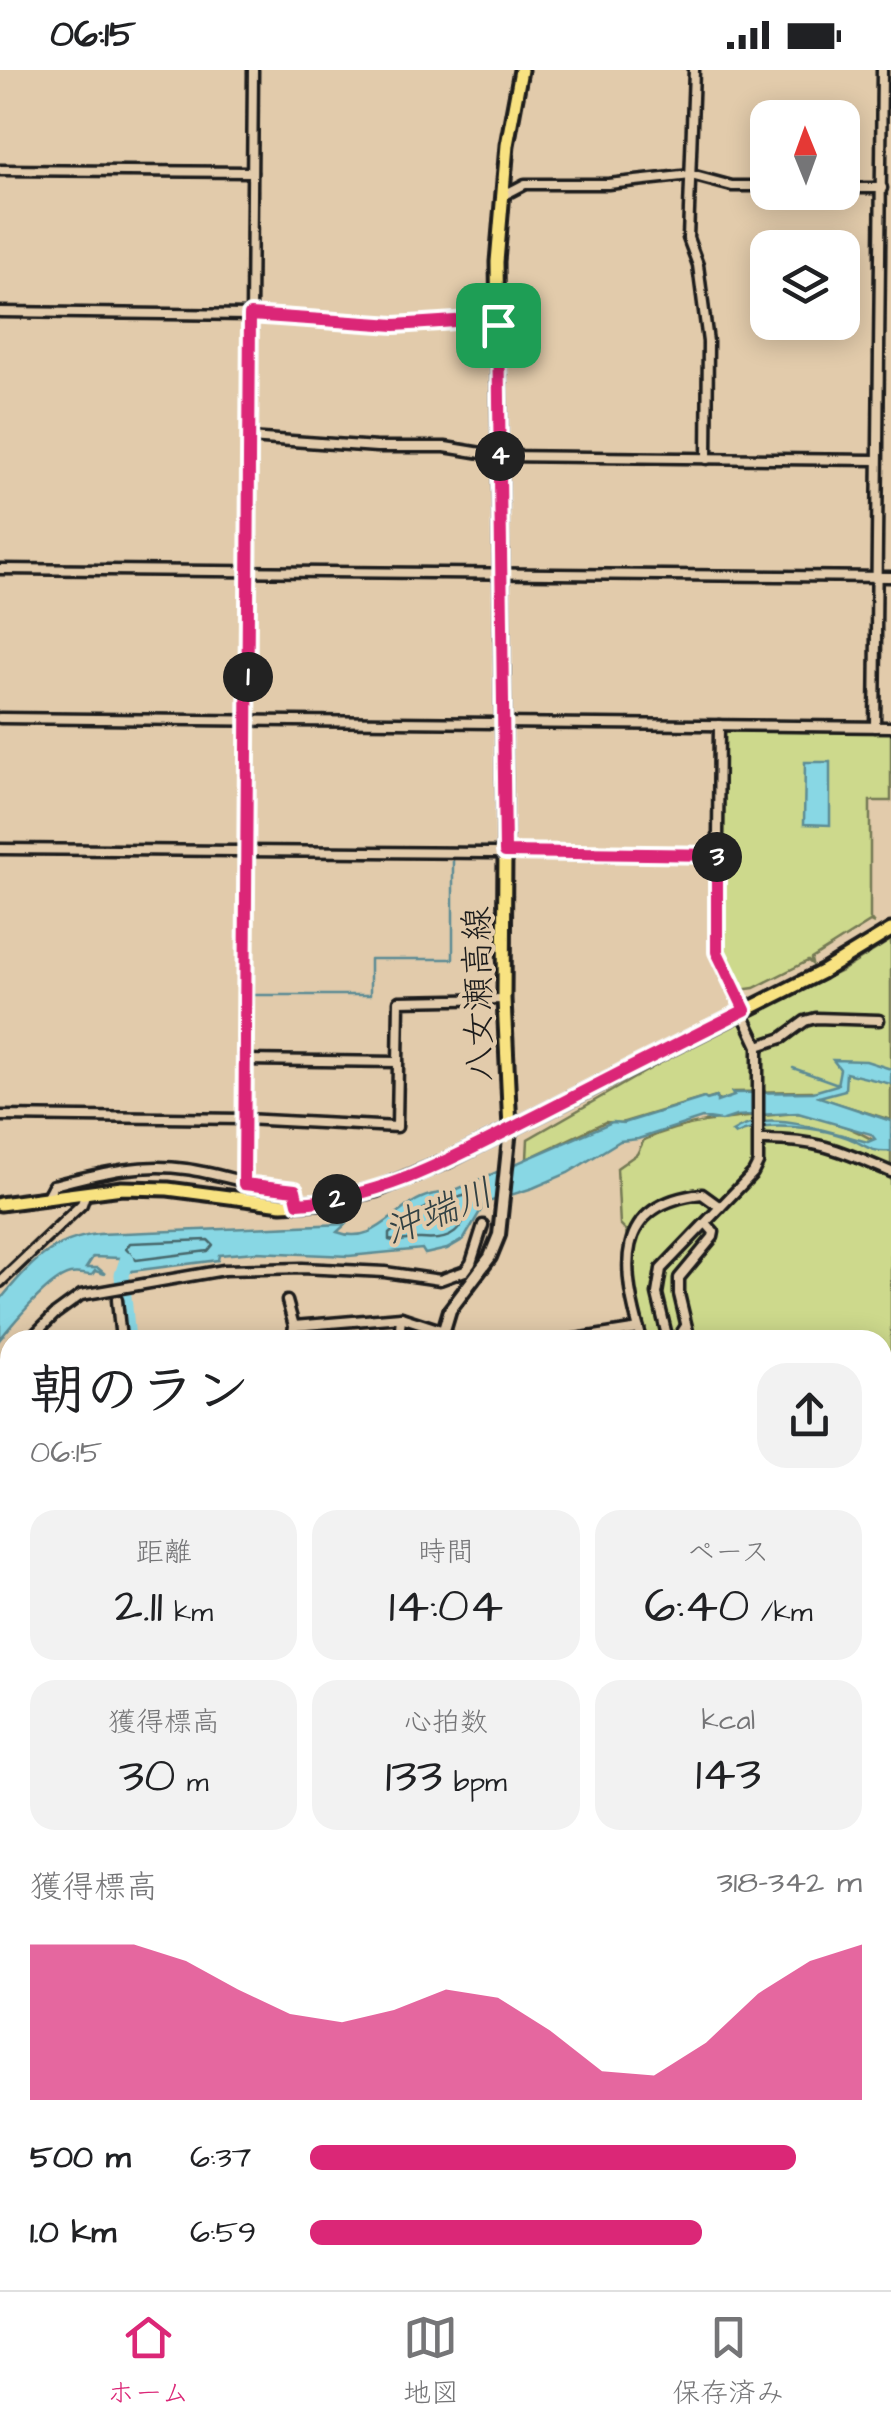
<!DOCTYPE html>
<html lang="ja">
<head>
<meta charset="utf-8">
<style>
  body { margin:0; font-family:"Architects Daughter","Klee One",sans-serif; background:#f2f2f2; color:#202124; height:100vh; display:flex; flex-direction:column; font-size:38px; white-space:nowrap }
  * { box-sizing:border-box; margin:0 }
  p { font-size:32px; color:#757577 }
  .icon { flex:none; width:55px; height:55px; fill:none; stroke:currentColor; stroke-width:2; stroke-linecap:round; stroke-linejoin:round }
  .map { position:relative; flex:1; overflow:hidden }
  .sheet { position:absolute; left:0px; top:1260px; width:892px; height:960px; display:flex; flex-direction:column; background:#fff; border-radius:30px 30px 0 0; box-shadow:0 5px 25px #0003 }
  .sheet>* { flex:none }
  .needle { width:65px; rotate:359deg }
  .fabs { position:absolute; left:750px; top:30px; display:grid; gap:20px }
  .fabs a { display:grid; place-items:center; width:110px; height:110px; border-radius:20px; background:#fff; box-shadow:0 5px 25px #0003; font-size:50px }
  .pin { position:absolute; display:grid; place-items:center; width:85px; height:85px; color:#fff; margin:-42px; border-radius:20px; box-shadow:0 5px 15px #0006 }
  .km { position:absolute; width:50px; height:50px; margin:-25px; border-radius:50%; background:#222; color:#fff; font-size:28px; line-height:50px; text-align:center }
  .round { display:grid; place-items:center; flex:none; width:105px; height:105px; border-radius:30px; background:#f2f2f2 }
  .summary { display:flex; align-items:center; justify-content:space-between; height:170px; padding:0 30px }
  h1 { font-size:55px; font-weight:600; line-height:75px }
  .stats { display:grid; grid-template-columns:repeat(3,1fr); gap:15px; height:170px; padding:10px 30px }
  .stats div { display:grid; align-content:center; border-radius:25px; background:#f2f2f2; text-align:center }
  .stats b { font-size:50px; font-weight:600 }
  .stats small { font-size:28px; font-weight:400 }
  .stats p { font-size:28px }
  .chart { height:280px; padding:20px 30px }
  .chart p { display:flex; justify-content:space-between }
  .chart svg { width:100%; height:180px; margin-top:10px; fill:#db2777; opacity:.7 }
  ul { padding:0 30px; list-style:none; font-size:32px }
  li { display:grid; grid-template-columns:160px 120px 1fr; align-items:center; height:75px }
  li i { height:25px; border-radius:12px; background:#db2777 }
  .status { display:flex; justify-content:space-between; align-items:center; height:70px; padding:0 50px; background:#fff; direction:ltr }
  .status svg { height:28px; fill:currentColor }
  .tabs { display:flex; justify-content:space-around; align-items:center; height:140px; border-top:2px solid #e0e0e0; background:#fff; font-size:28px; color:#757577 }
  .tabs a { display:grid; justify-items:center; gap:5px }
  .tabs .on { color:#db2777 }
  .map>svg:first-child { display:block }
  .green { fill:#cdd98c; stroke:#747a54; stroke-width:2.5 }
  .water { fill:#88d7e4; stroke:#5d8c94; stroke-width:2.5 }
  .lines { fill:none; stroke-linecap:round; stroke-linejoin:round }
  .shore { stroke:#47676c; stroke-width:2.5 }
  .stream { stroke:#5d8c94; stroke-width:2.5 }
  .river { stroke:#88d7e4; stroke-width:15 }
  .street-casing { stroke:#1c1c1c; stroke-width:15 }
  .secondary-casing { stroke:#1c1c1c; stroke-width:18 }
  .primary-casing { stroke:#1c1c1c; stroke-width:19 }
  .street { stroke:#e2cbab; stroke-width:8 }
  .secondary { stroke:#e2cbab; stroke-width:10 }
  .primary { stroke:#f8e281; stroke-width:11 }
  .route-casing { stroke:#fff; stroke-width:20 }
  .route { stroke:#db2777; stroke-width:12 }
  .labels { text-anchor:middle; dominant-baseline:central; stroke-width:8; stroke-linejoin:round; paint-order:stroke }
  .street-label { font-size:35px; fill:#1c1c1c; stroke:#e2cbab }
  .water-label { font-size:38px; font-style:italic; fill:#324144; stroke:#e2cbab }
</style>
</head>
<body>
<div class="status"><b>06:15</b><svg viewBox="0 0 49 12"><path d="M0 12V9h3v3zM5 12V6h3v6zM10 12V3h3v9zM15 12V0h3v12zM26 1h20v11H26zM47 4h2v5h-2z"/></svg></div>
<div class="map">
<svg width="891" height="2220" viewBox="0 0 891 2220">
  <rect width="100%" height="100%" fill="#e2cbab"/>
  <filter id="ink" filterUnits="userSpaceOnUse"><feTurbulence type="fractalNoise" baseFrequency=".01" numOctaves="2"/><feDisplacementMap in="SourceGraphic" scale="20" xChannelSelector="R" yChannelSelector="G"/><feConvolveMatrix kernelMatrix="1 2 1 2 8 2 1 2 1" color-interpolation-filters="sRGB"/></filter>
  <g filter="url(#ink)">
    <!-- green -->
    <g class="green">
      <polygon points="727,659 873,662 891,660 891,731 870,731 870,849 874,854 870,852 811,889 812,894 808,891 754,918 740,920 721,880 722,663"/>
      <polygon points="891,870 891,1050 820,1028 812,1021 732,1022 734,1026 720,1032 716,1027 706,1030 704,1028 621,1053 605,1052 527,1089 528,1069 730,953 842,901"/>
      <path d="M798,1043C831,1049 864,1062 891,1082V1395L883,1401L882,1270H640L626,1161L620,1155L617,1098L637,1084L644,1070C695,1047 744,1048 798,1043Z"/>
      <polygon points="891,1530 891,1677 883,1681 883,1536"/>
    </g>
    <!-- water -->
    <g class="water">
      <polygon points="805,692 830,692 830,755 804,754"/>
      <path d="M833,990L866,991L891,999V1014L846,1003L845,1020L819,1027L891,1051V1081C874,1083 867,1077 853,1070C824,1057 763,1050 735,1065L732,1062C768,1037 830,1063 868,1072L875,1069L871,1064L798,1043L736,1046L721,1051L702,1048L638,1069L620,1071L568,1103L533,1118L485,1133L464,1169L447,1179L425,1184L422,1179L349,1186L256,1182L219,1185L218,1190L132,1201L117,1208L121,1188L93,1187L86,1198H98L105,1204L95,1201L92,1205C84,1205 79,1202 70,1204C50,1208 13,1253 0,1269V1230C30,1194 51,1169 99,1164L346,1154L337,1162C377,1177 395,1134 430,1125C436,1123 445,1123 453,1121L612,1052L624,1053L704,1028L707,1030L717,1027V1032L734,1026L732,1023L813,1022L837,1015L840,999Z"/>
      <polygon points="891,1397 891,1529 883,1534 883,1402"/>
      <polygon points="267,2210 380,2210 369,2220 259,2220"/>
    </g>
    <g class="lines">
      <!-- shore -->
      <g class="shore">
        <path d="M467,1125L472,1130C462,1162 453,1172 421,1169C409,1168 400,1173 389,1170V1164L406,1149L431,1135Z"/>
        <polygon points="208,1170 213,1175 208,1181 136,1190 126,1179 130,1173"/>
      </g>
      <!-- stream -->
      <g class="stream">
        <polyline points="251,925 370,925 370,889 453,889 453,789"/>
        <polyline points="793,998 838,1014"/>
      </g>
      <!-- river -->
      <g class="river">
        <polyline points="127,1190 122,1205 128,1270"/>
        <polyline points="0,1624 10,1626"/>
      </g>
      <!-- street casing -->
      <g class="street-casing">
        <g id="street">
          <polyline points="694,0 688,168 698,195 708,272 707,389"/>
          <polyline points="0,100 252,102"/>
          <polyline points="842,118 882,118"/>
          <polyline points="502,126 525,114 608,114 691,105 732,116 768,116"/>
          <polyline points="0,242 250,245 395,255 470,250 498,255"/>
          <polyline points="249,368 377,377 445,377 500,386 877,390"/>
          <polyline points="0,499 891,507"/>
          <polyline points="0,648 891,657"/>
          <polyline points="719,655 717,882 745,940"/>
          <polyline points="875,657 882,0"/>
          <polyline points="0,779 717,785"/>
          <polyline points="758,976 782,968 805,951 816,948 879,950"/>
          <polyline points="244,990 398,992"/>
          <polyline points="0,1046 244,1049 397,1057 399,931 504,929"/>
          <path d="M760,1070C817,1069 840,1080 891,1102"/>
          <polyline points="244,1114 253,0"/>
          <path d="M46,1128L53,1115C97,1104 140,1092 186,1099C223,1104 256,1118 295,1120L298,1133"/>
          <polyline points="0,1212 82,1134 86,1122"/>
          <polyline points="117,1230 121,1270"/>
          <polyline points="287,1231 294,1256 292,1270"/>
          <polyline points="294,1256 401,1247 444,1261"/>
          <polyline points="29,1270 55,1244 81,1225 224,1200 302,1198 385,1202 440,1210 465,1201 471,1193 483,1155"/>
          <polyline points="399,1270 401,1247"/>
          <polyline points="569,1270 639,1259"/>
          <path d="M642,1270C622,1201 611,1134 702,1124L720,1137"/>
          <polyline points="668,1270 657,1224 661,1199 753,1103 758,1093 758,976 742,942"/>
          <polyline points="677,1270 686,1256"/>
          <polyline points="690,1270 679,1224 679,1208 713,1167 714,1162 706,1153"/>
          <polyline points="0,1303 10,1292"/>
          <polyline points="882,1337 891,1328"/>
          <polyline points="0,1533 10,1535"/>
          <polyline points="0,1631 10,1633"/>
          <polyline points="882,1680 891,1676"/>
          <polyline points="882,1869 891,1870"/>
          <polyline points="882,1905 891,1986"/>
          <polyline points="882,2170 891,2170"/>
          <polyline points="540,2210 540,2220"/>
          <polyline points="0,2220 101,2217 141,2210"/>
          <polyline points="480,2220 489,2210"/>
        </g>
      </g>
      <!-- secondary casing -->
      <g class="secondary-casing">
        <g id="secondary">
          <polyline points="441,1270 450,1240 490,1187 499,1165 510,1059"/>
          <polyline points="882,1600 891,1595"/>
          <polyline points="693,2220 695,2210"/>
        </g>
      </g>
      <!-- primary casing -->
      <g class="primary-casing">
        <g id="primary">
          <polyline points="510,1059 504,929 505,782 497,192 507,75 521,0"/>
          <polyline points="0,1134 122,1118 168,1119 282,1134 322,1132 376,1120 447,1091 822,902 891,860"/>
        </g>
      </g>
      <!-- street -->
      <use href="#street" class="street"/>
      <!-- secondary -->
      <use href="#secondary" class="secondary"/>
      <!-- primary -->
      <use href="#primary" class="primary"/>
    </g>
  </g>
  <g class="lines" filter="url(#ink)">
    <!-- route casing -->
    <g class="route-casing">
      <path id="route" d="M250,245L395,255L470,250L498,255L505,782L717,785V882L745,940C677,974 608,1009 540,1044C464,1082 385,1129 298,1133L295,1120L244,1114Z"/>
    </g>
    <!-- route -->
    <use href="#route" class="route"/>
  </g>
  <g class="labels">
    <!-- street labels -->
    <g class="street-label">
      <text transform="translate(479 924) rotate(-91)">八女瀬高線</text>
    </g>
    <!-- water labels -->
    <g class="water-label">
      <text transform="translate(439 1143) rotate(-22)">沖端川</text>
    </g>
  </g>
</svg>
<div class="fabs">
<a><svg class="needle" viewBox="-14 -14 28 28"><path d="M0-13l5 13h-10z" fill="#e53935"/><path d="M0 13l5-13h-10z" fill="#757577"/></svg></a>
<a><svg class="icon" aria-label="layers" viewBox="0 0 24 24"><path d="M12 4l9 5-9 5-9-5zM3 14l9 5 9-5"/></svg></a>
</div>
<div class="pin" style="left:498px;top:255px;background:#1e9e55"><svg class="icon" aria-label="arrive" viewBox="0 0 24 24"><path d="M6 21V4h12l-3 4 3 4H6"/></svg></div>
<b class="km" style="left:248px;top:607px">1</b>
<b class="km" style="left:337px;top:1129px">2</b>
<b class="km" style="left:717px;top:787px">3</b>
<b class="km" style="left:500px;top:386px">4</b>
<section class="sheet">
<div class="summary"><div><h1>朝のラン</h1><p>06:15</p></div><a class="round"><svg class="icon" aria-label="share" viewBox="0 0 24 24"><path d="M12 15V3M7 8l5-5 5 5M5 13v7h14v-7"/></svg></a></div>
<div class="stats">
<div><p>距離</p><b>2.11<small> km</small></b></div>
<div><p>時間</p><b>14:04</b></div>
<div><p>ペース</p><b>6:40<small> /km</small></b></div>
</div>
<div class="stats">
<div><p>獲得標高</p><b>30<small> m</small></b></div>
<div><p>心拍数</p><b>133<small> bpm</small></b></div>
<div><p>kcal</p><b>143</b></div>
</div>
<div class="chart"><p><span>獲得標高</span>318–342 m</p>
<svg viewBox="0 0 160 44" preserveAspectRatio="none"><path d="M0 44V6L10 6L20 6L30 10L40 17L50 23L60 25L70 22L80 17L90 19L100 27L110 37L120 38L130 30L140 18L150 10L160 6V44z"/></svg>
</div>
<ul>
<li><b>500 m</b>6:37<i style="width:88%"></i></li>
<li><b>1.0 km</b>6:59<i style="width:71%"></i></li>
</ul>
</section>
</div>
<nav class="tabs">
<a class="on"><svg class="icon" aria-label="home" viewBox="0 0 24 24"><path d="M3 11l9-7 9 7M6 9v11h12V9"/></svg>ホーム</a>
<a><svg class="icon" aria-label="map" viewBox="0 0 24 24"><path d="M3 6l6-2 6 2 6-2v14l-6 2-6-2-6 2zM9 4v14M15 6v14"/></svg>地図</a>
<a><svg class="icon" aria-label="saved" viewBox="0 0 24 24"><path d="M7 4h10v16l-5-4-5 4z"/></svg>保存済み</a>
</nav>
</body>
</html>
